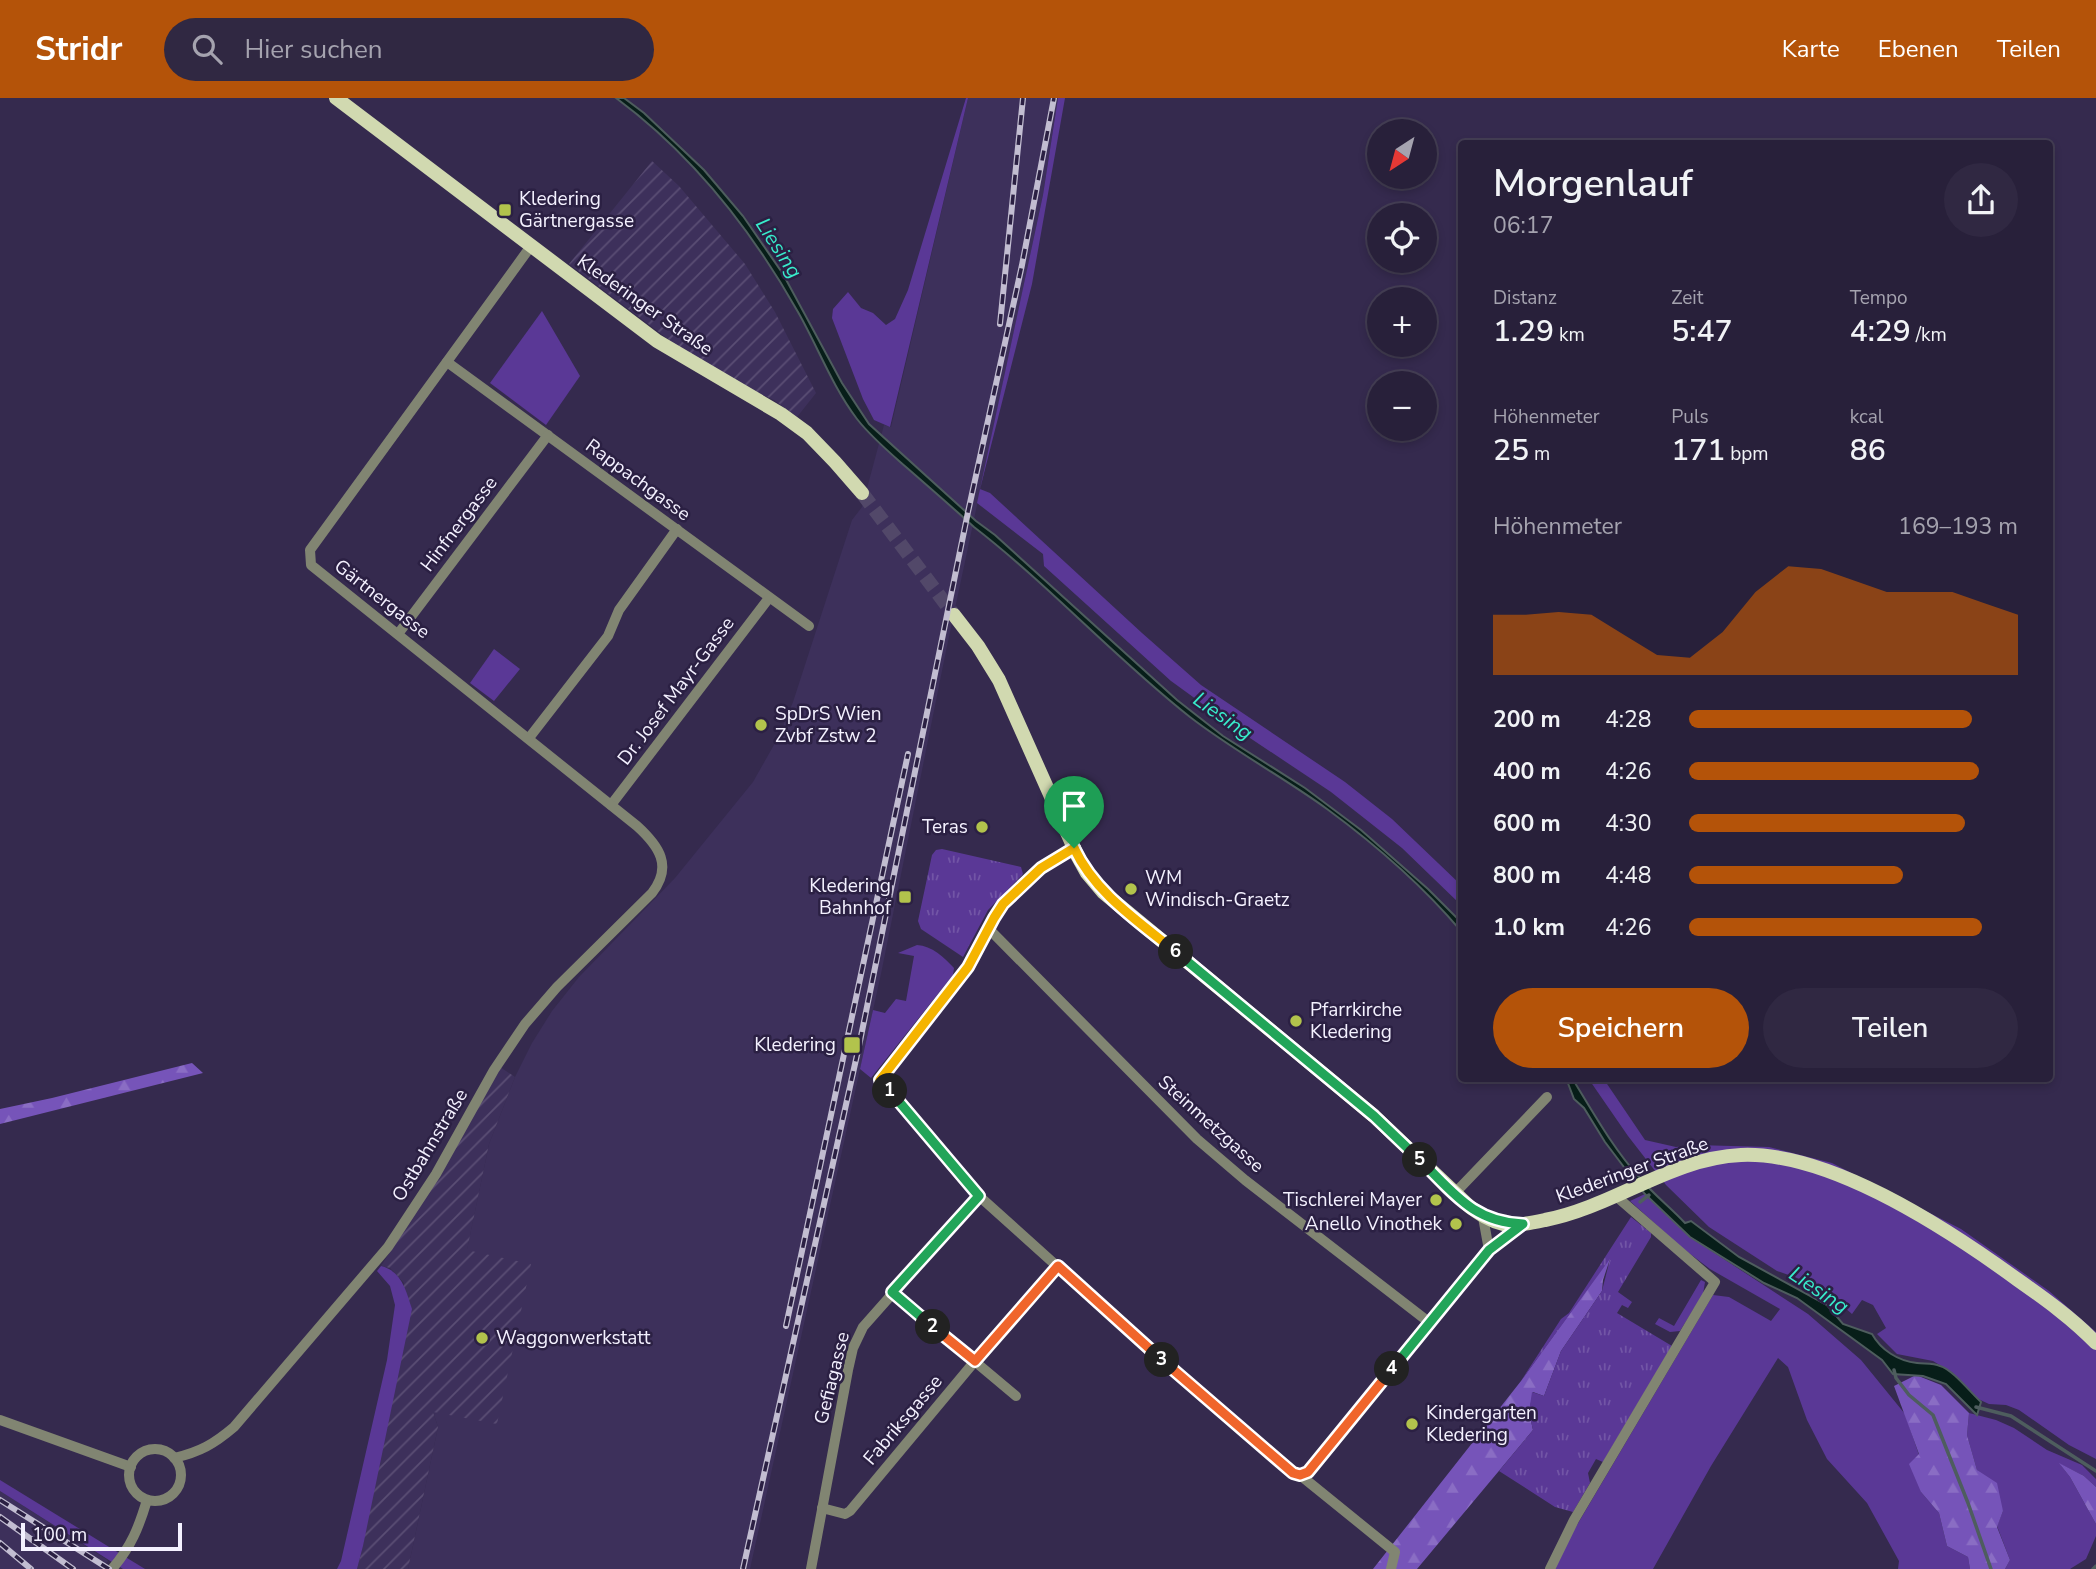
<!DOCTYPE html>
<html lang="de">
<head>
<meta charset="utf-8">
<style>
  body { margin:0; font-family:"Nunito Sans",sans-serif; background:#302842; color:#f1f3f6; height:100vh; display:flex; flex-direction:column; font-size:26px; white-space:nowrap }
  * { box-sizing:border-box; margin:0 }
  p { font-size:23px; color:#a5a3af }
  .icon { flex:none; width:38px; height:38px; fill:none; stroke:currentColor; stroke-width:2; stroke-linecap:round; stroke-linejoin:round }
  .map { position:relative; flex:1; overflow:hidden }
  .drawer { position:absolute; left:1458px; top:42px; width:595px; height:942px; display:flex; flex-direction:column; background:#28203a; border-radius:7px; box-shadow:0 4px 10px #0003,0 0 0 2px #443e54 }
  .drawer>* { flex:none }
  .needle { width:46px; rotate:216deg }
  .fabs { position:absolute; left:1367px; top:21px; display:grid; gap:14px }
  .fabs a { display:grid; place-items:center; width:70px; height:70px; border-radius:50%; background:#28203a; box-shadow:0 4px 10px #0003,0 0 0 2px #443e54; font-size:35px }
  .scale { position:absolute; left:21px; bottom:18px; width:161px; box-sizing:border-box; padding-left:7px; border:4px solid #f4f1ff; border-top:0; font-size:19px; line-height:24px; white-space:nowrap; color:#f4f1ff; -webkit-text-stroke:5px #2b2043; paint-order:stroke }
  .pin { position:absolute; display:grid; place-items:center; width:60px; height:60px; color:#fff; margin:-72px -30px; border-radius:50% 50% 50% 0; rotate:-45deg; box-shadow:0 0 7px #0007 }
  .pin .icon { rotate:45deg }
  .km { position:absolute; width:35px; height:35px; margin:-18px; border-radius:50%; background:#222; color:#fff; font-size:19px; line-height:35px; text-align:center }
  .round { display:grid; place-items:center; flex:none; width:74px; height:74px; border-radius:37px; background:#302842 }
  .headline { display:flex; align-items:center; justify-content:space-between; height:119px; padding:0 35px }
  h1 { font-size:38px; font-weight:600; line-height:52px }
  .metrics { display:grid; grid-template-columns:repeat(3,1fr); gap:10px; height:119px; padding:7px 35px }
  .metrics div { display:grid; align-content:center }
  .metrics b { font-size:30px; font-weight:600 }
  .metrics small { font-size:19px; font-weight:400 }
  .metrics p { font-size:19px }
  .chart { height:196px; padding:14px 35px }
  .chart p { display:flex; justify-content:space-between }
  .chart svg { width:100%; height:126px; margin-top:7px; fill:#b45309; opacity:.7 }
  .primary-button { display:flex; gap:14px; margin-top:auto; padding:14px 35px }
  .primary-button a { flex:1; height:80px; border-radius:42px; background:#b45309; color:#fff; font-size:28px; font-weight:600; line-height:80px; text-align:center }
  .primary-button a+a { background:#302842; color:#f1f3f6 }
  ul { padding:0 35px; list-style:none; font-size:23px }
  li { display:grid; grid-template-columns:112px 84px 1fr; align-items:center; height:52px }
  li i { height:18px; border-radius:9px; background:#b45309 }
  header { display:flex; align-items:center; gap:42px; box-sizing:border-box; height:98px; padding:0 35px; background:#b45309; color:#fff }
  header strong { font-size:33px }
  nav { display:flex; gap:38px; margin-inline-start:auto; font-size:24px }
  .search { width:490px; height:63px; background:#302842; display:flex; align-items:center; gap:18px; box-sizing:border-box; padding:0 24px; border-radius:38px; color:#a5a3af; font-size:26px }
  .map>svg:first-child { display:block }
  .built { fill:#3d305b }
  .industrial { fill:url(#industrial-furrows) }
  .green { fill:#5a3896 }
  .forest { fill:url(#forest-firs) }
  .park { fill:url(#park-tufts) }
  .water { fill:#071e19; stroke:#4e5d5e; stroke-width:2 }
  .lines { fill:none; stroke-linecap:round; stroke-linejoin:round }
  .stream { stroke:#4e5d5e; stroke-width:3.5 }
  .major-tunnel { stroke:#524869; stroke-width:14; stroke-dasharray:14 7; stroke-linecap:butt }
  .minor { stroke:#818572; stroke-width:10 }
  .major { stroke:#d1d9b0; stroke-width:14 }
  .rail-casing { stroke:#c2bdd1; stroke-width:6 }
  .rail { stroke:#2b2043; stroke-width:3.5; stroke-dasharray:10; stroke-linecap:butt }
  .split-1-casing { stroke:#fff; stroke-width:14 }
  .split-2-casing { stroke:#fff; stroke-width:14 }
  .split-3-casing { stroke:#fff; stroke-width:14 }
  .split-4-casing { stroke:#fff; stroke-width:14 }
  .split-5-casing { stroke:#fff; stroke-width:14 }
  .split-6-casing { stroke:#fff; stroke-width:14 }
  .split-7-casing { stroke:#fff; stroke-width:14 }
  .split-1 { stroke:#f5b400; stroke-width:9 }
  .split-2 { stroke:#22a559; stroke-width:9 }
  .split-3 { stroke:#f0652b; stroke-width:9 }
  .split-4 { stroke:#f0652b; stroke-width:9 }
  .split-5 { stroke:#22a559; stroke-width:9 }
  .split-6 { stroke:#22a559; stroke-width:9 }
  .split-7 { stroke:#f5b400; stroke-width:9 }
  .poi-dot { fill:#b2c34c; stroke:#2b2043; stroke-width:2.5 }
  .labels { text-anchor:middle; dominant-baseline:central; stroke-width:5; stroke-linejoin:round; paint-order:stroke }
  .poi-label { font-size:19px; fill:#f4f1ff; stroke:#2b2043; text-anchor:start }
  .street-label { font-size:19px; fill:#f4f1ff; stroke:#2b2043 }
  .water-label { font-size:21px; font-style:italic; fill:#38eccb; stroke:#2b2043 }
</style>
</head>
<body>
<header>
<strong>Stridr</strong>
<div class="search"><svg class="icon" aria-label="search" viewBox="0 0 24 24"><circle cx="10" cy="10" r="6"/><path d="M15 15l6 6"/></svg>Hier suchen</div>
<nav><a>Karte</a><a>Ebenen</a><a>Teilen</a></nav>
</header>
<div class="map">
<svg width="2096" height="1471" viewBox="0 0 2096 1471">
  <defs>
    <pattern id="industrial-furrows" width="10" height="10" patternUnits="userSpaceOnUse" patternTransform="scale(1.75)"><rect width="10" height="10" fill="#3d305b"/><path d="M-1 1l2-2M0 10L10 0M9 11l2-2" fill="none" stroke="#5a4e74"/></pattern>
    <pattern id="forest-firs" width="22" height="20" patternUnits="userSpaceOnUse" patternTransform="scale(1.75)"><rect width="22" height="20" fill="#7654b9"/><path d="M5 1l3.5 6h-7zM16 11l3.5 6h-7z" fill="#8a6dc4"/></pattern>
    <pattern id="park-tufts" width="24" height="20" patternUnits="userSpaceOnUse" patternTransform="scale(1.75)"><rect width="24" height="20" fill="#5a3896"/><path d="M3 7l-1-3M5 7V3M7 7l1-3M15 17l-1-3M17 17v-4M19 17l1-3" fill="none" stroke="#7255a6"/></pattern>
  </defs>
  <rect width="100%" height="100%" fill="#352a4e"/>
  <!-- built -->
  <g class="built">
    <polygon points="968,0 1058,0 1043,97 946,553 881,876 750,1471 408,1471 438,1329 433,1314 489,1046 515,979 532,945 552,913 579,879 675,780 753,684 779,638 793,604 852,422 862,409 884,327 891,329"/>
    <polygon points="0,1393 106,1461 108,1463 101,1471 0,1471"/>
  </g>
  <!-- industrial -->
  <g class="industrial">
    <polygon points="652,63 679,88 745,166 775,214 816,295 797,319 774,302 744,289 693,260 569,166"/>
    <polygon points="500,969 515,979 489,1046 467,1152 531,1166 497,1326 433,1314 438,1329 408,1471 357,1471 363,1448 404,1185 390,1170 381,1168 440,1077"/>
  </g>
  <!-- green -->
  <g class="green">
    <polygon points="966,0 968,0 890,329 874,322 863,301 832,220 833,211 848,194 861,210 873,215 886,227 895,221 908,192"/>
    <polygon points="1058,0 1065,0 1032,186 980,391 990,395 1142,535 1201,587 1345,684 1392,721 1461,787 1461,807 1402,750 1331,694 1244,636 1171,583 1044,468 1043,456 977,405 1043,97"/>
    <polygon points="542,213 580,278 546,327 490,285"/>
    <polygon points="494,551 520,571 494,603 470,585"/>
    <path d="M917,847C932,848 944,859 954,870L953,877L871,980L860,971L873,912L885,915L896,901L906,903L914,858L898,855Z"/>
    <polygon points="1588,980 1603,980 1645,1042 1676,1049 1695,1047 1769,1049 1832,1065 1961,1131 2049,1193 2096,1234 2096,1361 2069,1347 2019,1312 2006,1307 1989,1306 1976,1300 1965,1287 1955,1281 1953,1275 1933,1263 1897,1256 1877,1236 1886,1230 1873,1207 1862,1202 1852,1216 1820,1188 1777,1173 1709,1129 1666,1087 1628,1038"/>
    <polygon points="1645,1096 1690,1139 1808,1216 1861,1262 1905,1316 1919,1357 1921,1394 1939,1415 1947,1448 1968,1459 1970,1471 1898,1471 1899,1463 1867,1405 1827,1361 1807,1322 1788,1269 1778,1260 1711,1368 1653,1471 1551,1471 1713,1197 1729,1199 1771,1223 1780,1211 1710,1171 1681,1149 1630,1103"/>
    <path d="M381,1168C402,1173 406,1193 412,1211L363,1448L357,1471H337L341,1463L387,1262L395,1207L390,1188L377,1173Z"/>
    <polygon points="1701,1182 1705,1184 1703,1196 1680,1233 1670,1234 1655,1226 1659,1220 1674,1228"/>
    <polygon points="1969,1315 1996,1322 2014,1330 2047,1352 2082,1367 2096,1381 2096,1389 2084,1378 2060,1366 2070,1379 2096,1426 2096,1438 2086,1461 2070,1471 2005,1471 2010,1462 1997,1428 2003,1413 1977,1372 1967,1337"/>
    <polygon points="0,1382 145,1471 123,1471 0,1393"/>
  </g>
  <!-- forest -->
  <g class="forest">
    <polygon points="192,965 203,975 0,1026 0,1011 52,1000"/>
    <polygon points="1611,1158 1603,1182 1602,1193 1561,1253 1544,1298 1533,1294 1529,1314 1533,1332 1417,1471 1373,1471 1521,1283"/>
    <polygon points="1916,1277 1941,1287 1969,1315 1967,1337 1977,1372 1997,1385 2003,1413 1997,1429 2010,1462 2005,1471 1970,1471 1968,1459 1947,1448 1939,1415 1921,1394 1909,1366 1919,1356 1894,1288"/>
    <polygon points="2059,1365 2084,1378 2096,1389 2096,1426 2070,1379"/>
  </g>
  <!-- park -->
  <g class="park">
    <polygon points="942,751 1021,769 1023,776 988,812 963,859 921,831 918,823 932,757 936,752"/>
    <polygon points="1631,1119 1651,1135 1651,1139 1618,1194 1632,1204 1628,1210 1622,1207 1617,1215 1672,1248 1603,1364 1596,1361 1588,1375 1590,1385 1573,1414 1555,1409 1499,1373 1533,1332 1529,1314 1532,1294 1544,1298 1561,1253 1602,1193 1610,1161 1521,1283 1561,1221 1569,1215"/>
  </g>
  <!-- water -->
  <g class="water">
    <path d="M616,0H624L644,15L704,72L743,118L783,176L842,285L869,326L976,423L995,437L1177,602L1223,638L1305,690L1361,732L1428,791L1459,822L1461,833C1422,787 1376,747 1327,711C1283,679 1234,653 1190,619C1115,560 1050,488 974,429C952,409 929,389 906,369C889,354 871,339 857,321C832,288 818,249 798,214C751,131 693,57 616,0Z"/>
    <path d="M1566,980H1572C1593,1014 1612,1049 1639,1079C1653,1096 1670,1109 1685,1125L1691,1123L1739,1159L1827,1207L1843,1226L1872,1236C1881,1252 1898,1263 1917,1265C1925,1266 1933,1265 1940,1268C1952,1271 1971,1295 1981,1304L1977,1317L1946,1286L1923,1278L1893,1276L1882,1262L1797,1200L1764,1185L1690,1139L1645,1096L1633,1081L1605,1044L1584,1010L1574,1001Z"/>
  </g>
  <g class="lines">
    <!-- stream -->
    <g class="stream">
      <polyline points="1640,1104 1649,1097"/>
      <polyline points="1894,1272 1896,1280 1909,1297 1933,1317 1968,1405 1991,1471"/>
      <polyline points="1976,1309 2011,1318 2096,1373"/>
      <polyline points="2093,1471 2096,1468"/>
    </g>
    <!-- major-tunnel -->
    <polyline class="major-tunnel" points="862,395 954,517"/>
    <!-- minor -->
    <g class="minor">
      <polyline points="447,264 809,528"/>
      <polyline points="398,536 548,337"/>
      <polyline points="529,640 608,538 619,512 677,431"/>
      <polyline points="611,707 769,500"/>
      <polyline points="1074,750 1041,770 1003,806 994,820 968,869 880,982 979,1098 1178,1277 1293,1375 1300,1377 1395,1454 1391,1471"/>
      <polyline points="989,831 1197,1041 1245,1082 1430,1225"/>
      <polyline points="1455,1095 1547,999"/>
      <polyline points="1483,1119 1489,1152"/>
      <polyline points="892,1194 1016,1298"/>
      <polyline points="0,1322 131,1369"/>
      <circle cx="155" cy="1377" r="26"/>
      <path d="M174,1360C200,1354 214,1346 234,1329L388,1149L436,1076L494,972L525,926L557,889L652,795C673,768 659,748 637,728L311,467L310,452L531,148"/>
      <polyline points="1300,1377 1308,1373 1489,1152 1523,1126"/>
      <polyline points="822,1410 845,1416 850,1413 975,1263 1058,1168"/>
      <path d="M112,1471C131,1449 139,1429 147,1402"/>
      <polyline points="811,1471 848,1272 853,1250 863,1229 979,1098"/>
      <polyline points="1550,1471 1574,1422 1715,1184 1617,1099"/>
    </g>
    <!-- major -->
    <g class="major">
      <polyline points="336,0 657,243 781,316 807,335 835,364 862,395"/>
      <path d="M954,517L978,548L999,582L1077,757L1087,775L1103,794L1374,1018L1470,1109C1480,1116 1490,1123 1503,1126C1517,1128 1531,1125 1545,1122C1613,1109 1671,1060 1741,1057C1830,1053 1948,1131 2018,1182C2045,1201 2073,1221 2096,1245"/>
    </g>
    <!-- rail casing -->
    <g class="rail-casing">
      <g id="rail">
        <polyline points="1000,226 1023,0"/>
        <polyline points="786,1228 908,656"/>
        <polyline points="0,1402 109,1471"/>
        <polyline points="0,1419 73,1471"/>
        <polyline points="0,1445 31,1471"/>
        <polyline points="743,1471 859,948 968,414 1022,167 1054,0"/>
      </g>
    </g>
    <!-- rail -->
    <use href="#rail" class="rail"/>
  </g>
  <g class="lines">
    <!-- split-1 casing -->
    <g class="split-1-casing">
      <polyline id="split-1" points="890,993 880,982 968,869 994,820 1003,806 1041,770 1074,750"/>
    </g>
    <!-- split-2 casing -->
    <g class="split-2-casing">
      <polyline id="split-2" points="890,993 979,1098 892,1194 933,1229"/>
    </g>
    <!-- split-3 casing -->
    <g class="split-3-casing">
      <polyline id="split-3" points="933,1229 975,1263 1058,1168 1162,1262"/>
    </g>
    <!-- split-4 casing -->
    <g class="split-4-casing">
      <polyline id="split-4" points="1162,1262 1293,1375 1300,1377 1308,1374 1392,1271"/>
    </g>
    <!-- split-5 casing -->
    <g class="split-5-casing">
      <path id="split-5" d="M1392,1271L1489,1152L1523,1126C1473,1124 1454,1095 1420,1062"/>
    </g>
    <!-- split-6 casing -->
    <g class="split-6-casing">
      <polyline id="split-6" points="1176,854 1374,1018 1420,1062"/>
    </g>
    <!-- split-7 casing -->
    <g class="split-7-casing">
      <path id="split-7" d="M1074,750C1095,795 1138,823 1176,854"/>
    </g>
    <!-- split-1 -->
    <use href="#split-1" class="split-1"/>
    <!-- split-2 -->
    <use href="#split-2" class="split-2"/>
    <!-- split-3 -->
    <use href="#split-3" class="split-3"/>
    <!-- split-4 -->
    <use href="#split-4" class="split-4"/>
    <!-- split-5 -->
    <use href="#split-5" class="split-5"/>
    <!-- split-6 -->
    <use href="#split-6" class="split-6"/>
    <!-- split-7 -->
    <use href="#split-7" class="split-7"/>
  </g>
  <!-- markers -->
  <g class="poi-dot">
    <rect x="498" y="105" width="14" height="14" rx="3.5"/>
    <circle cx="761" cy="627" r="7"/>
    <circle cx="982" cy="729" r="7"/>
    <circle cx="1131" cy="791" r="7"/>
    <rect x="898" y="792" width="14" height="14" rx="3.5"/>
    <circle cx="1296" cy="923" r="7"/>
    <rect x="843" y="938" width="18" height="18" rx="3.5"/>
    <circle cx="1436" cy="1102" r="7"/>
    <circle cx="1456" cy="1126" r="7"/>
    <circle cx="482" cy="1240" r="7"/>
    <circle cx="1412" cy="1326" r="7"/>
  </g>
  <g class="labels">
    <!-- poi labels -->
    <g class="poi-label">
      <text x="519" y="101">Kledering<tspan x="519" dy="22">Gärtnergasse</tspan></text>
      <text x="775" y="616">SpDrS Wien<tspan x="775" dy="22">Zvbf Zstw 2</tspan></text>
      <text x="968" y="729" text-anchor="end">Teras</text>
      <text x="1145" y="780">WM<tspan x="1145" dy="22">Windisch-Graetz</tspan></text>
      <text x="891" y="788" text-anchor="end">Kledering<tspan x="891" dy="22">Bahnhof</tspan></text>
      <text x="1310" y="912">Pfarrkirche<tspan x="1310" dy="22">Kledering</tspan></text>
      <text x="836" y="947" text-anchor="end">Kledering</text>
      <text x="1422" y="1102" text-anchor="end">Tischlerei Mayer</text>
      <text x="1442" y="1126" text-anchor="end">Anello Vinothek</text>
      <text x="496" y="1240">Waggonwerkstatt</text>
      <text x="1426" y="1315">Kindergarten<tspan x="1426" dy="22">Kledering</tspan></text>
    </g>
    <!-- street labels -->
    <g class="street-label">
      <text transform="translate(645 207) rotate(35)">Klederinger Straße</text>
      <text transform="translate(638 382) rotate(36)">Rappachgasse</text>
      <text transform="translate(459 426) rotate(-53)">Hinfnergasse</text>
      <text transform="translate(382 501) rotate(38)">Gärtnergasse</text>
      <text transform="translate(676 593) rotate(-53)">Dr. Josef Mayr-Gasse</text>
      <text transform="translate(1211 1026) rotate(42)">Steinmetzgasse</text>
      <text transform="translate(430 1047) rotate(-59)">Ostbahnstraße</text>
      <text transform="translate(1632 1072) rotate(-20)">Klederinger Straße</text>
      <text transform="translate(832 1280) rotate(-76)">Gefiagasse</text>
      <text transform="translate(903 1322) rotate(-50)">Fabriksgasse</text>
    </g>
    <!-- water labels -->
    <g class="water-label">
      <text transform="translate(779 150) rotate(57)">Liesing</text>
      <text transform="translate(1223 618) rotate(35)">Liesing</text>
      <text transform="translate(1819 1192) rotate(34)">Liesing</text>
    </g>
  </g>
</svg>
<div class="fabs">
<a><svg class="needle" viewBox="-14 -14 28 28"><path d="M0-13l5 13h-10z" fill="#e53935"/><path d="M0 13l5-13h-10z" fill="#a5a3af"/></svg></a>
<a><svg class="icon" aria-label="locate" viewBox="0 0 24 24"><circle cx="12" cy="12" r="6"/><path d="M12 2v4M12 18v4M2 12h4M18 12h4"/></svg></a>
<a>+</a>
<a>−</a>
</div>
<div class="scale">100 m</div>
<div class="pin" style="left:1074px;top:750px;background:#1e9e55"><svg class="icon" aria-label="arrive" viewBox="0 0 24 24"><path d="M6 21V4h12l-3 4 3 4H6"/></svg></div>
<b class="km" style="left:890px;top:993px">1</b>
<b class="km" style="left:933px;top:1229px">2</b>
<b class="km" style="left:1162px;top:1262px">3</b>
<b class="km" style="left:1392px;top:1271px">4</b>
<b class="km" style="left:1420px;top:1062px">5</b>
<b class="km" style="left:1176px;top:854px">6</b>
<section class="drawer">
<div class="headline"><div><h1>Morgenlauf</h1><p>06:17</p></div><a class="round"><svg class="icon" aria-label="share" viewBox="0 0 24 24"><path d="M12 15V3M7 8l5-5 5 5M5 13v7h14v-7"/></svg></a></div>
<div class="metrics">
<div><p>Distanz</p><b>1.29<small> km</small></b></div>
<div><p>Zeit</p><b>5:47</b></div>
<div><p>Tempo</p><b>4:29<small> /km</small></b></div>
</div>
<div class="metrics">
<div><p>Höhenmeter</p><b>25<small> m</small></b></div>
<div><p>Puls</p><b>171<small> bpm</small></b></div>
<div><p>kcal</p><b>86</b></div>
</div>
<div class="chart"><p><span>Höhenmeter</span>169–193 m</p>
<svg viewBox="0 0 160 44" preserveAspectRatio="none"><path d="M0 44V23L10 23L20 22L30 23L40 30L50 37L60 38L70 29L80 15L90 6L100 7L110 11L120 15L130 15L140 15L150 19L160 23V44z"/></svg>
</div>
<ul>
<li><b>200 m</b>4:28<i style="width:86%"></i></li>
<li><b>400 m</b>4:26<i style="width:88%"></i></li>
<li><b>600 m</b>4:30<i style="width:84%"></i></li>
<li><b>800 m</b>4:48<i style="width:65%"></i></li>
<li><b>1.0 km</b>4:26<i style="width:89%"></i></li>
</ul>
<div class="primary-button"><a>Speichern</a><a>Teilen</a></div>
</section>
</div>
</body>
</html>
